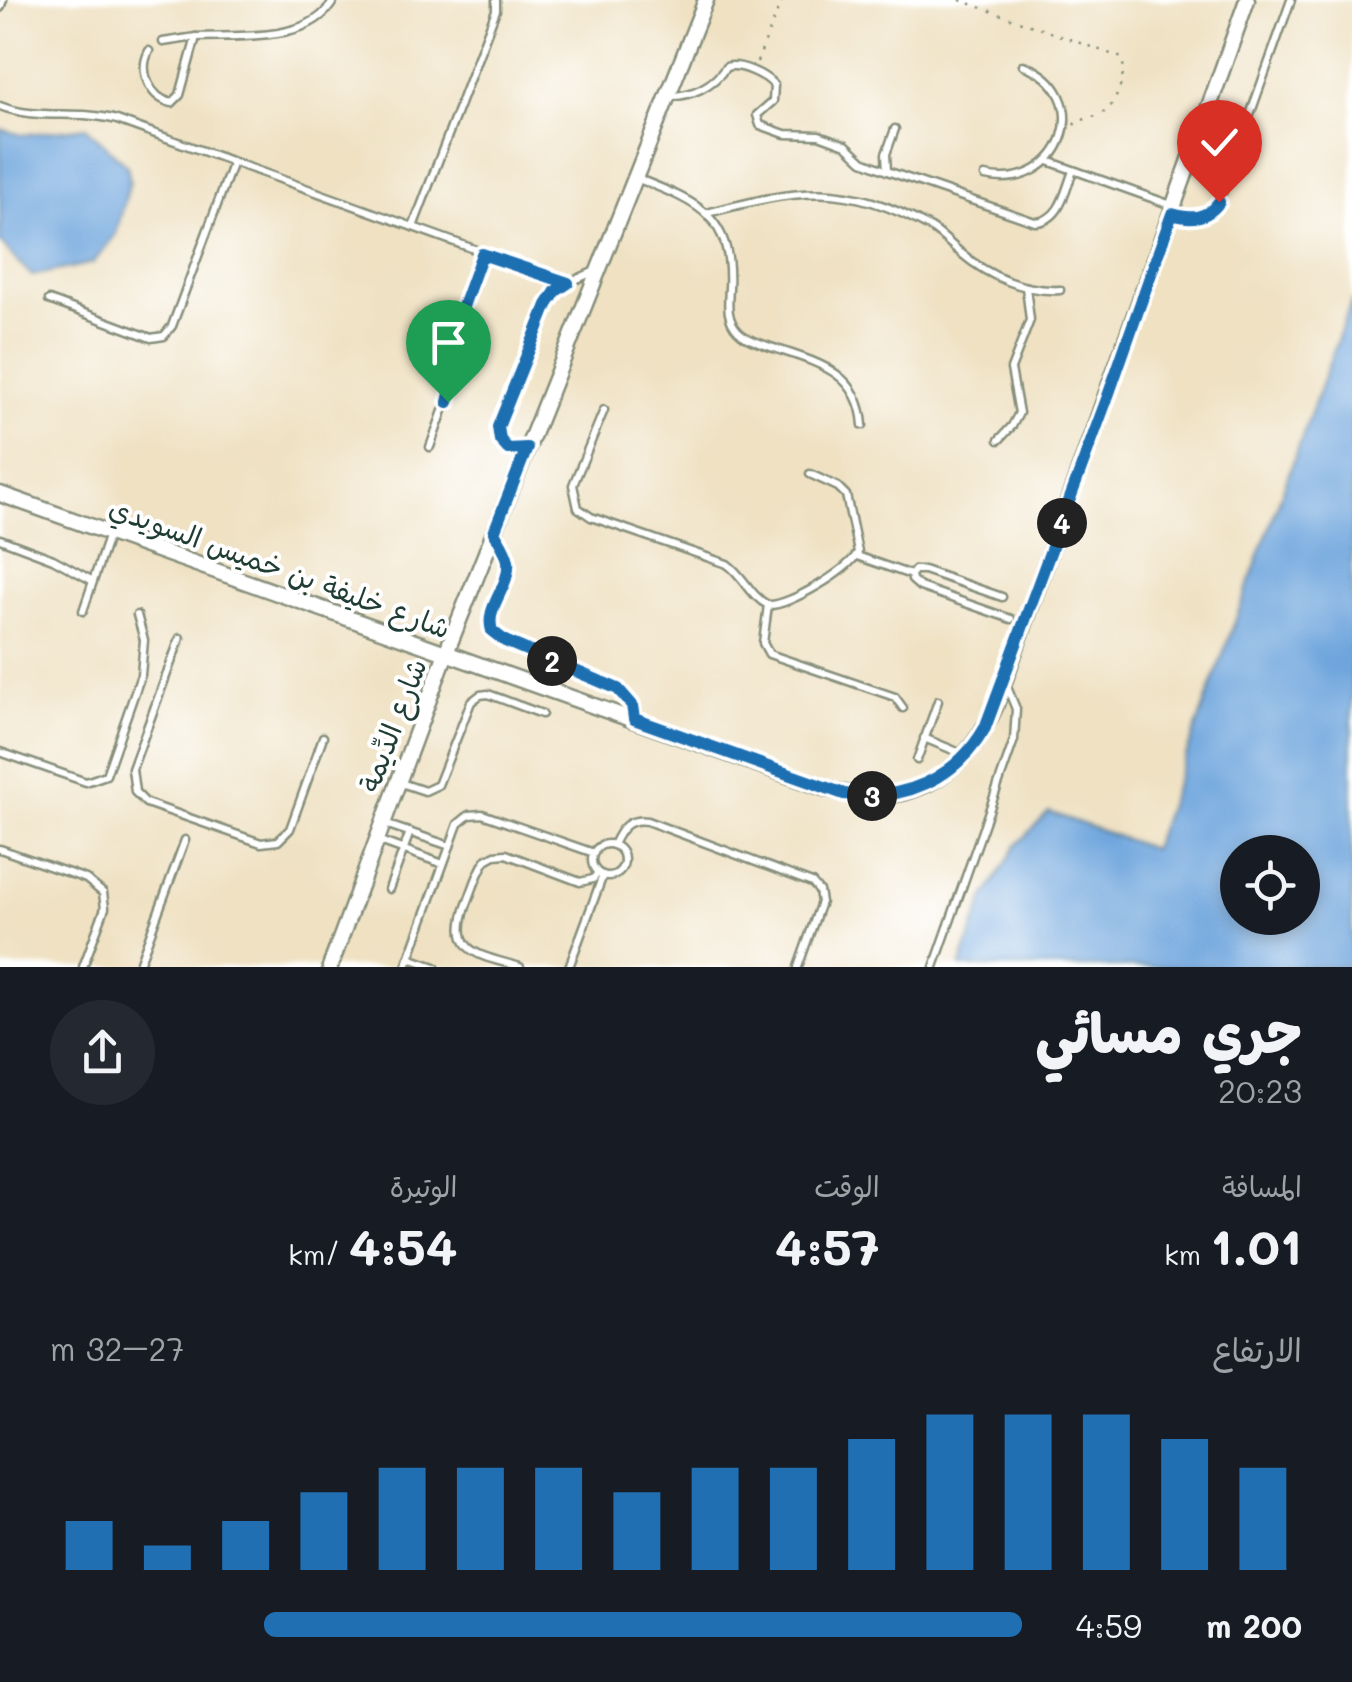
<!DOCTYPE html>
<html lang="ar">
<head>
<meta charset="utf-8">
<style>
  body { margin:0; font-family:Mali,"Playpen Sans Arabic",sans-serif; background:#242831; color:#f1f3f6; direction:rtl; height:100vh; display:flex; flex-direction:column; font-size:38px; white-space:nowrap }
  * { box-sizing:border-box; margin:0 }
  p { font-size:32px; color:#9ea1a6 }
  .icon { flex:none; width:55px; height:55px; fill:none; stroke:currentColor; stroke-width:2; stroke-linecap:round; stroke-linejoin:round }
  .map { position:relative; height:967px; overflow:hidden; direction:ltr }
  .sheet { display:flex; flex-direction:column; background:#171b24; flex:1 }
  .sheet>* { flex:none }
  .buttons { position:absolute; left:1220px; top:835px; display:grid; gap:20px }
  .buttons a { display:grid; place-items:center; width:100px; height:100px; border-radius:50%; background:#171b24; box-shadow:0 5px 15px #0003; font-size:50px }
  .pin { position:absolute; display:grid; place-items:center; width:85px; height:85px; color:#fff; margin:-102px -42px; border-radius:50% 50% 50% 0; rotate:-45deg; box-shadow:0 0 10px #0007 }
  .pin .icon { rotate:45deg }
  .km { position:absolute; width:50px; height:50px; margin:-25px; border-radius:50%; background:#222; color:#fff; font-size:28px; line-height:50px; text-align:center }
  .round { display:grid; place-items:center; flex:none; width:105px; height:105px; border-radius:52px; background:#242831 }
  .overview { display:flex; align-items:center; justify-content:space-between; height:170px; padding:0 50px }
  h1 { font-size:55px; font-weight:800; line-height:75px }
  .metrics { display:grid; grid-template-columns:repeat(3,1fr); gap:15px; height:170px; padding:10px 50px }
  .metrics div { display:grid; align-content:center }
  .metrics b { font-size:50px; font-weight:800 }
  .metrics small { font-size:28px; font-weight:400 }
  .metrics p { font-size:28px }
  .chart { height:280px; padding:20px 50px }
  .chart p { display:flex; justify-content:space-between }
  .chart svg { width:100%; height:180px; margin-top:10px; stroke:#1f6fb2; stroke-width:6 }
  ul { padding:0 50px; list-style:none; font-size:32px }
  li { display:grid; grid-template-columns:160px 120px 1fr; align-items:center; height:75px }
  li i { height:25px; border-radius:12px; background:#1f6fb2 }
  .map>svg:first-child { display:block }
  .water { fill:#6ea5dd; stroke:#467188; stroke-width:2.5; fill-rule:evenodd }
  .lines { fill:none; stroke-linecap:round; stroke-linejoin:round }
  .service-casing { stroke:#878f7b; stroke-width:11 }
  .minor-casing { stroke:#878f7b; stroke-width:19 }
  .path { stroke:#878f7b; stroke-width:2.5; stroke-dasharray:2.5 8; stroke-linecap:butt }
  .service { stroke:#fff; stroke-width:6 }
  .minor { stroke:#fff; stroke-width:14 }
  .route-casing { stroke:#fff; stroke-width:20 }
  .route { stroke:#1f6fb2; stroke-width:12 }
  .labels { text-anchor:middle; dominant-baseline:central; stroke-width:8; stroke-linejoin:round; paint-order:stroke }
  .street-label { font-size:28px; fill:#1f3d34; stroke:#fff }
</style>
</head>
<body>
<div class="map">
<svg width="1352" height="967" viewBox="0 0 1352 967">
  <rect width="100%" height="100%" fill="#fff"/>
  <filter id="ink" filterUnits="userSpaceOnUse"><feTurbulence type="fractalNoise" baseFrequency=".01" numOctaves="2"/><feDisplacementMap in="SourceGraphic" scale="20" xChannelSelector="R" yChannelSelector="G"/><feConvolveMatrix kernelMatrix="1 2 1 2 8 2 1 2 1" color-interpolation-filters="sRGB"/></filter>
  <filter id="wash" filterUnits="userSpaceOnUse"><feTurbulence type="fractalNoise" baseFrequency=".0048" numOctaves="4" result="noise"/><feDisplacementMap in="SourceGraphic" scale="40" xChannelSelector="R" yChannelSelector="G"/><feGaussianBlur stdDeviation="2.25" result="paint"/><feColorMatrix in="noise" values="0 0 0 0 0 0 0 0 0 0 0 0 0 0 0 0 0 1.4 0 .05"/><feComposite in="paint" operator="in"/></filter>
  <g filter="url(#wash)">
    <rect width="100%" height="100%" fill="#efe1c2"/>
    <!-- water -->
    <g class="water">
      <polygon points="86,127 127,166 130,181 116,234 93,263 32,276 0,242 0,129 22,135"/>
      <path d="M1352,300V967H960L984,899L1016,846L1049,812L1152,849ZM1302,852V918H1238V852Z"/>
    </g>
  </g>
  <g filter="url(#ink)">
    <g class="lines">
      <!-- service casing -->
      <g class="service-casing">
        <g id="service">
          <polyline points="0,8 3,0"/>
          <polyline points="163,42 196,37"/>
          <path d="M149,51C138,72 150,98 172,103L180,95L196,37C238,35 311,43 334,0"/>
          <path d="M668,96C691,97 713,86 726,67C740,63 764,74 774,85L773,101L757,115L760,125L785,134L819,135L846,145L863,161L887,171L1035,222C1061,221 1065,191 1073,171"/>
          <path d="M0,106C38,121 77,109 117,120L568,283"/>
          <polyline points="1048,161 1174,206"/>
          <polyline points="887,171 886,154 895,129"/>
          <path d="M985,176C1063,193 1099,93 1023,65"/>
          <path d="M636,178C696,202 733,214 729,288C728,304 726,319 738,331C745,339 755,341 765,345C810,361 859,368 863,425"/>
          <path d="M707,213C798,189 845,180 931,228C942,235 951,245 961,253C988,276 1024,292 1060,290"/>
          <path d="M1172,214C1191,220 1206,219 1219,202L1291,0"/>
          <polyline points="413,227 496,10 496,0"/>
          <polyline points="49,300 151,338 164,336 172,326 233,162"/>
          <path d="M604,410L573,485L578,508L591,517L727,564C744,576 750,596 768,605C787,607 850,570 858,552L846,495L838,487L810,474"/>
          <polyline points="999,440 1012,426 1019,413 1011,369 1030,320 1026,287"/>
          <polyline points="430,447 452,386 449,345 483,254"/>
          <polyline points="525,449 514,451 503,445 498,427 551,297 568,283 593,272"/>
          <path d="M494,533C500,542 507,551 508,562C511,587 484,606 492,631L505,641L618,689L629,699L634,719"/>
          <polyline points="0,539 53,559 93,581"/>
          <polyline points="857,556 911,575"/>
          <polyline points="1002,597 924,570 915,570 911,575 912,580 920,587 1011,619"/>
          <polyline points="768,605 763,643 769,654 895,697 903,708"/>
          <polyline points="83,611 109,534"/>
          <polyline points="180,638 132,769 135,792 146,803 261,843 278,841 290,829 323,737"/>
          <polyline points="924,738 965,755"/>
          <polyline points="0,752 86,782 106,775 141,675 144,640 137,615"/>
          <polyline points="917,760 938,701"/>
          <polyline points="398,782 425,791 438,785 471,702 480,695 488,694 542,714"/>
          <polyline points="385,824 450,846"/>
          <polyline points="377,840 443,864"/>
          <circle cx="608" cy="860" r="16"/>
          <path d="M613,845C620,829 628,818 647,821L812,883L819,891L821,902L798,967"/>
          <polyline points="0,849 86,879 103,893 105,908 83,967"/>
          <polyline points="389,889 410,832"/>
          <polyline points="409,958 435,967"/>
          <polyline points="138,967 185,840"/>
          <polyline points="406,967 458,824 469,815 482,814 594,853"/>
          <path d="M520,967C480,955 448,954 467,904C473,889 477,873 486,860L495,855L506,854L580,882L593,879L598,873"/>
          <polyline points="569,967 603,875"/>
          <polyline points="934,967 1014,740 1016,709 1005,682"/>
        </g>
      </g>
      <!-- minor casing -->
      <g class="minor-casing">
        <g id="minor">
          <path d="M0,494L824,788C903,812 962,780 995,707L1247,0"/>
          <polyline points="330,967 446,653 706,0"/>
        </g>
      </g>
      <!-- path -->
      <g class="path">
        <path d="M960,0L1122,58C1127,72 1117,105 1103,113C1092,119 1083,117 1072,126"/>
        <polyline points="757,62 782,0"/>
      </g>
      <!-- service -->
      <use href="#service" class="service"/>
      <!-- minor -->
      <use href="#minor" class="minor"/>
    </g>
  </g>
  <g class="lines" filter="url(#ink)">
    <!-- route casing -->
    <g class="route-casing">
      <path id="route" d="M448,402L452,386L449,345L482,254L568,283L556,291L547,305L498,427L500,440L508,449L527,448L494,532C499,541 506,550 508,561C511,587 484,606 492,631L505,641L618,689L632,705L634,719L844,794C903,802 955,780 985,728L1108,396L1172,214C1191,220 1207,219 1219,202"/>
    </g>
    <!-- route -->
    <use href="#route" class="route"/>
  </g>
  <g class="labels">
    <!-- street labels -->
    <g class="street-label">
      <text transform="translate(280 567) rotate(20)">شارع خليفة بن خميس السويدي</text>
      <text transform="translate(392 725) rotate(-69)">شارع الدِّيمة</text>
    </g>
  </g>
</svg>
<div class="buttons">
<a><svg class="icon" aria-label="locate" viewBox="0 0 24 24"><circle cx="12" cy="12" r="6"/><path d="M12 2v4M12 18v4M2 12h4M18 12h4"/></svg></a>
</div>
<div class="pin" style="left:448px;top:402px;background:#1e9e55"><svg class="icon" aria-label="arrive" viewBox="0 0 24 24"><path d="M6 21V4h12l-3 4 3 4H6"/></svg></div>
<div class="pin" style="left:1219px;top:202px;background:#d93025"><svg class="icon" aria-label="check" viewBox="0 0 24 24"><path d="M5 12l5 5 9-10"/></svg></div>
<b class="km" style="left:552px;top:661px">2</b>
<b class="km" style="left:872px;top:796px">3</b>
<b class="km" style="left:1062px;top:523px">4</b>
</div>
<section class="sheet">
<div class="overview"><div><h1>جري مسائي</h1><p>20:23</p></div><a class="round"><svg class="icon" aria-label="share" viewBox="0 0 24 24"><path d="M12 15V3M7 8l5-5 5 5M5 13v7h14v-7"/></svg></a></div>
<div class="metrics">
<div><p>المسافة</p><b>1.01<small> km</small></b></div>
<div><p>الوقت</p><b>4:57</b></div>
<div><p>الوتيرة</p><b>4:54<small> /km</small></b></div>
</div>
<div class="chart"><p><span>الارتفاع</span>27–32 m</p>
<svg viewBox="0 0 160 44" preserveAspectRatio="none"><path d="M5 44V32M15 44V38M25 44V32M35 44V25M45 44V19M55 44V19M65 44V19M75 44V25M85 44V19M95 44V19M105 44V12M115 44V6M125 44V6M135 44V6M145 44V12M155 44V19"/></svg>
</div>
<ul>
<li><b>200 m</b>4:59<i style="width:78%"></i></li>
</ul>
</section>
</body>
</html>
